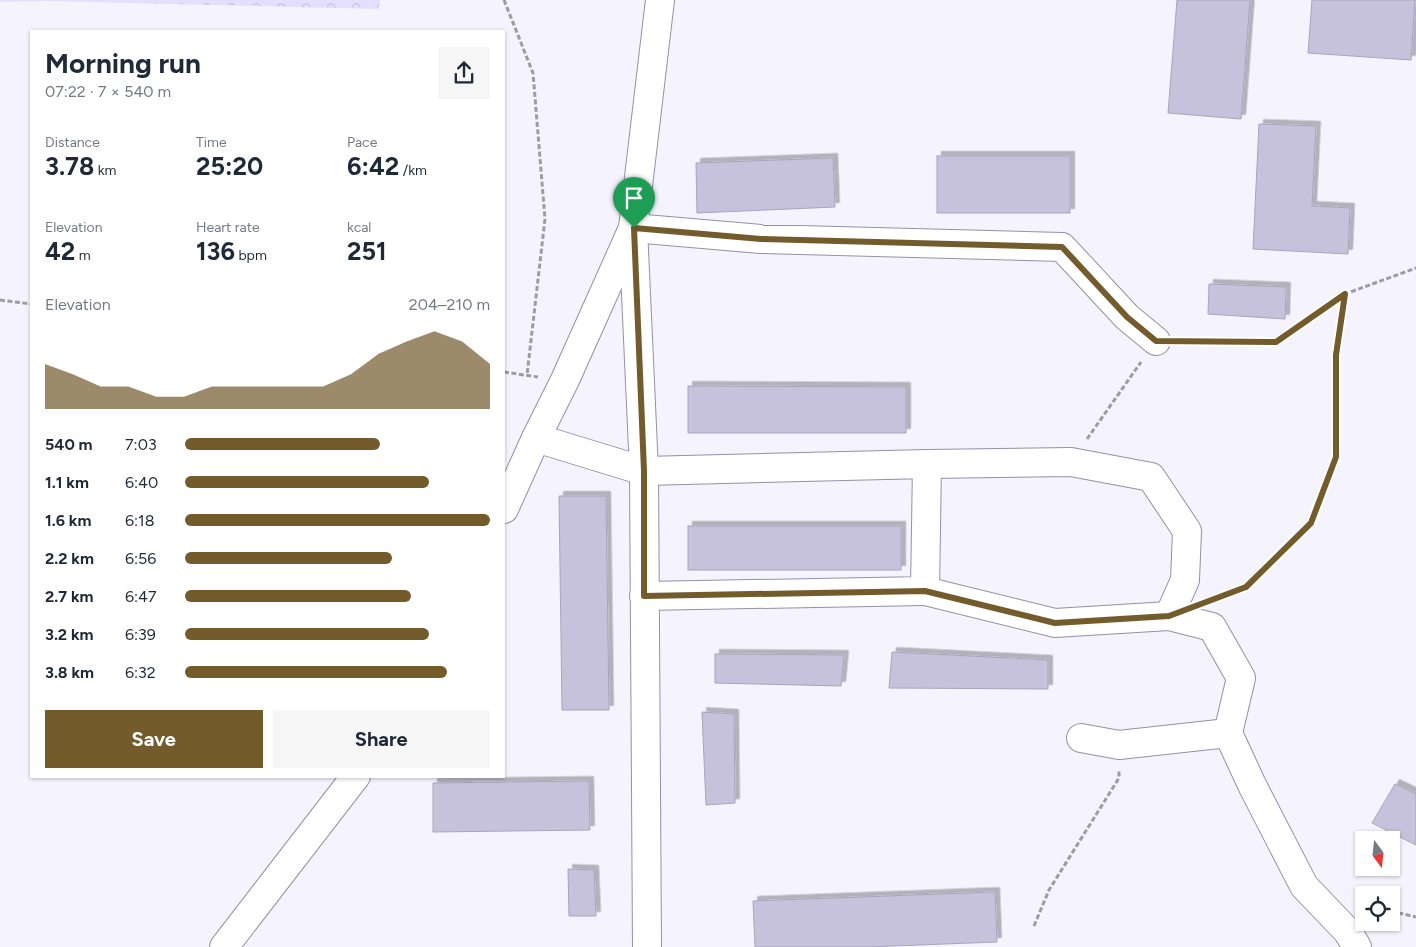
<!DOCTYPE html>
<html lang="en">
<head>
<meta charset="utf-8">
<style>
  body { margin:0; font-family:Figtree,sans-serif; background:#f6f6f7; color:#1f2937; height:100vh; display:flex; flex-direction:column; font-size:19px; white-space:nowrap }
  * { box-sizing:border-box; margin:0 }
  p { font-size:16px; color:#747a83 }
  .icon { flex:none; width:28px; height:28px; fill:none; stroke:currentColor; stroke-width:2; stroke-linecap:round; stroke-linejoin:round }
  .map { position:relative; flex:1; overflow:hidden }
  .panel { position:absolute; left:30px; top:30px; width:475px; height:748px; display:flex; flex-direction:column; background:#fff; border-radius:0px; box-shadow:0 1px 4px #0004 }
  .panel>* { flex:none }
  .needle { width:32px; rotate:165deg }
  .controls { position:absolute; left:1355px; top:831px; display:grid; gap:10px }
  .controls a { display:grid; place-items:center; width:45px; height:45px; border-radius:0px; background:#fff; box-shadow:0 1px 4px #0004; font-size:25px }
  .pin { position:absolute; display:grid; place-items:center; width:42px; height:42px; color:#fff; margin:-51px -21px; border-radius:50% 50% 50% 0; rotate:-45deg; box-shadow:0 0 5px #0007 }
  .pin .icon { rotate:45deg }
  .round { display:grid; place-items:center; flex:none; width:52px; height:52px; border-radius:0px; background:#f6f6f7 }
  .head { display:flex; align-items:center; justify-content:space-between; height:85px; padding:0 15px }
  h1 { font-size:28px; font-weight:700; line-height:38px }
  .figures { display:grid; grid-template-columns:repeat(3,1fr); gap:8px; height:85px; padding:5px 15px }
  .figures div { display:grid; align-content:center }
  .figures b { font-size:25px; font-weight:700 }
  .figures small { font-size:14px; font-weight:400 }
  .figures p { font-size:14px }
  .chart { height:140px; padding:10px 15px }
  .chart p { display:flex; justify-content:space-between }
  .chart svg { width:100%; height:90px; margin-top:5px; fill:#735b2c; opacity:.7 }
  .button { display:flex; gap:10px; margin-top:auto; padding:10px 15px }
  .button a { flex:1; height:58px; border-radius:0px; background:#735b2c; color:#fff; font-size:20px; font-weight:700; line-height:58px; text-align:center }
  .button a+a { background:#f6f6f7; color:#1f2937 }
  ul { padding:0 15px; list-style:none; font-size:16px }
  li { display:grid; grid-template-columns:80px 60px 1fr; align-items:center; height:38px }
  li i { height:12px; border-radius:6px; background:#735b2c }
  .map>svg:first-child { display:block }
  .forest { fill:url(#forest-crowns) }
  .building { fill:#c6c2dc; stroke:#a8a4bd; filter:url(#shadow) }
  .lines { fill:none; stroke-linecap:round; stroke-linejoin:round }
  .street-casing { stroke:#9490a8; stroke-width:30 }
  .path { stroke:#9d9ba6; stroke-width:3; stroke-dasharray:5 2.5; stroke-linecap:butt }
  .street { stroke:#fff; stroke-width:28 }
  .route-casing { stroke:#fff; stroke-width:10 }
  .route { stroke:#735b2c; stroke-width:6 }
</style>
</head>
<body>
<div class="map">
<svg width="1416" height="947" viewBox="0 0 1416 947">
  <defs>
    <pattern id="forest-crowns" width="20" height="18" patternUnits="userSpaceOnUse" patternTransform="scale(1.25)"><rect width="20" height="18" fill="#e5dfff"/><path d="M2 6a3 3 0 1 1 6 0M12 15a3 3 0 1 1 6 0" fill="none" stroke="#c5c0db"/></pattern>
    <filter id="shadow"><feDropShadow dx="4.5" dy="-4.5" stdDeviation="0" flood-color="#0004"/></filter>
  </defs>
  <rect width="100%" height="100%" fill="#f4f3fe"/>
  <!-- forest -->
  <polygon class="forest" points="0,0 380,0 379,9 45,1 0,2"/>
  <!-- building -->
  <g class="building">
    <polygon points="1177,0 1250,0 1241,119 1168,113"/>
    <polygon points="1312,0 1415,0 1411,60 1308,53"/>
    <polygon points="1259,124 1316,126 1312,206 1350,208 1348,254 1253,249"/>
    <rect x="937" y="156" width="133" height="57"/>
    <polygon points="833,158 835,207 697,213 696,163"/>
    <polygon points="1209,284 1286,287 1285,319 1208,314"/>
    <polygon points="688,386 906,387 906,433 688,433"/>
    <polygon points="559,496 606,496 609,710 562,710"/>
    <rect x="688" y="526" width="213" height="44"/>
    <polygon points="892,652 1048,660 1048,689 889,688"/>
    <polygon points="715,654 844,655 841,686 715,683"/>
    <polygon points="702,712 734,714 735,803 706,805"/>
    <polygon points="589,781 590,830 433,832 433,783"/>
    <polygon points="1395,784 1416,794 1416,845 1372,823"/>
    <polygon points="568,869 594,870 596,916 569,916"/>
    <polygon points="995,892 997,942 867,947 755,947 753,901"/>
  </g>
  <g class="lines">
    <!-- street casing -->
    <g class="street-casing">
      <g id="street">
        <polyline points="536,438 644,471 927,464 925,591 644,596"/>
        <polyline points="927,464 1071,462 1151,477 1187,531 1185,580 1169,616"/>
        <polyline points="504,509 536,438 565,380 633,228 761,239 1062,247 1127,317 1156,341"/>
        <polyline points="925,591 1055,623 1169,616 1212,627 1241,678 1228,733"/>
        <polyline points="1081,738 1119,745 1228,733 1252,785 1304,886 1348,932 1357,947"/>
        <polyline points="224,947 356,776"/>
        <polyline points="647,947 644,471 633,228 660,0"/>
      </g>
    </g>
    <!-- path -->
    <g class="path">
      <polyline points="504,0 533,73 545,219 527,375"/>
      <polyline points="0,300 31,304"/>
      <polyline points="1181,341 1276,342 1344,294"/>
      <polyline points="504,372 538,377"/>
      <polyline points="1087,439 1141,362"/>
      <polyline points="1213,600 1246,587 1311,523 1336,457 1336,355 1345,294 1416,268"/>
      <polyline points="1391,911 1416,917"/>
      <polyline points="1034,926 1049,890 1119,778 1119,771"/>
    </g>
    <!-- street -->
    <use href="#street" class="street"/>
  </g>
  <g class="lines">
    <!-- route casing -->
    <g class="route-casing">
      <polygon id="route" points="634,228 761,239 1062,247 1127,317 1156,341 1276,342 1345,294 1336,355 1336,457 1311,523 1246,587 1169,616 1055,623 925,591 644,596 644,471"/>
    </g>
    <!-- route -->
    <use href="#route" class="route"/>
  </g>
</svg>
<div class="controls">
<a><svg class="needle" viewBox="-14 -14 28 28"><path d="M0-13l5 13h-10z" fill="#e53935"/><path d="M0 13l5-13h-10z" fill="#747a83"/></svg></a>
<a><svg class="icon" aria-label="locate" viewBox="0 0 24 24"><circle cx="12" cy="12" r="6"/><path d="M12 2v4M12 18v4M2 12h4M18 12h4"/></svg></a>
</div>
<div class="pin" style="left:634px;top:228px;background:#1e9e55"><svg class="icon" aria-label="arrive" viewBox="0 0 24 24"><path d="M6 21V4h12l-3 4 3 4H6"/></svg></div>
<section class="panel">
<div class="head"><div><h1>Morning run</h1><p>07:22 · 7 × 540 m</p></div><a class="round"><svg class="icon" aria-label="share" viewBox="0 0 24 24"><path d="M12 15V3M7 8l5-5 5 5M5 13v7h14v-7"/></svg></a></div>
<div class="figures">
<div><p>Distance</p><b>3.78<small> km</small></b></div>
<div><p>Time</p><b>25:20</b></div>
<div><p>Pace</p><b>6:42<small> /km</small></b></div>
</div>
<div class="figures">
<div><p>Elevation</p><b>42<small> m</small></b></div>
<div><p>Heart rate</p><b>136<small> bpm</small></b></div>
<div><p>kcal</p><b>251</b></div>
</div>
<div class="chart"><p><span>Elevation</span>204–210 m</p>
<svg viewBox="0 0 160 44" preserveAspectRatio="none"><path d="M0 44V22L10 27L20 33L30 33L40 38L50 38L60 33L70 33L80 33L90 33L100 33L110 27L120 17L130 11L140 6L150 11L160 22V44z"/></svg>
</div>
<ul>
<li><b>540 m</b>7:03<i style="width:64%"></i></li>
<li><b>1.1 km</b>6:40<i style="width:80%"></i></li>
<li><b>1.6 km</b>6:18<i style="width:100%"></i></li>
<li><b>2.2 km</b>6:56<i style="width:68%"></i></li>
<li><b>2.7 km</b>6:47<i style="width:74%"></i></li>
<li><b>3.2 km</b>6:39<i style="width:80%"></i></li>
<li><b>3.8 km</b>6:32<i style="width:86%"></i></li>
</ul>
<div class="button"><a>Save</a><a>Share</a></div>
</section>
</div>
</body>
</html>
